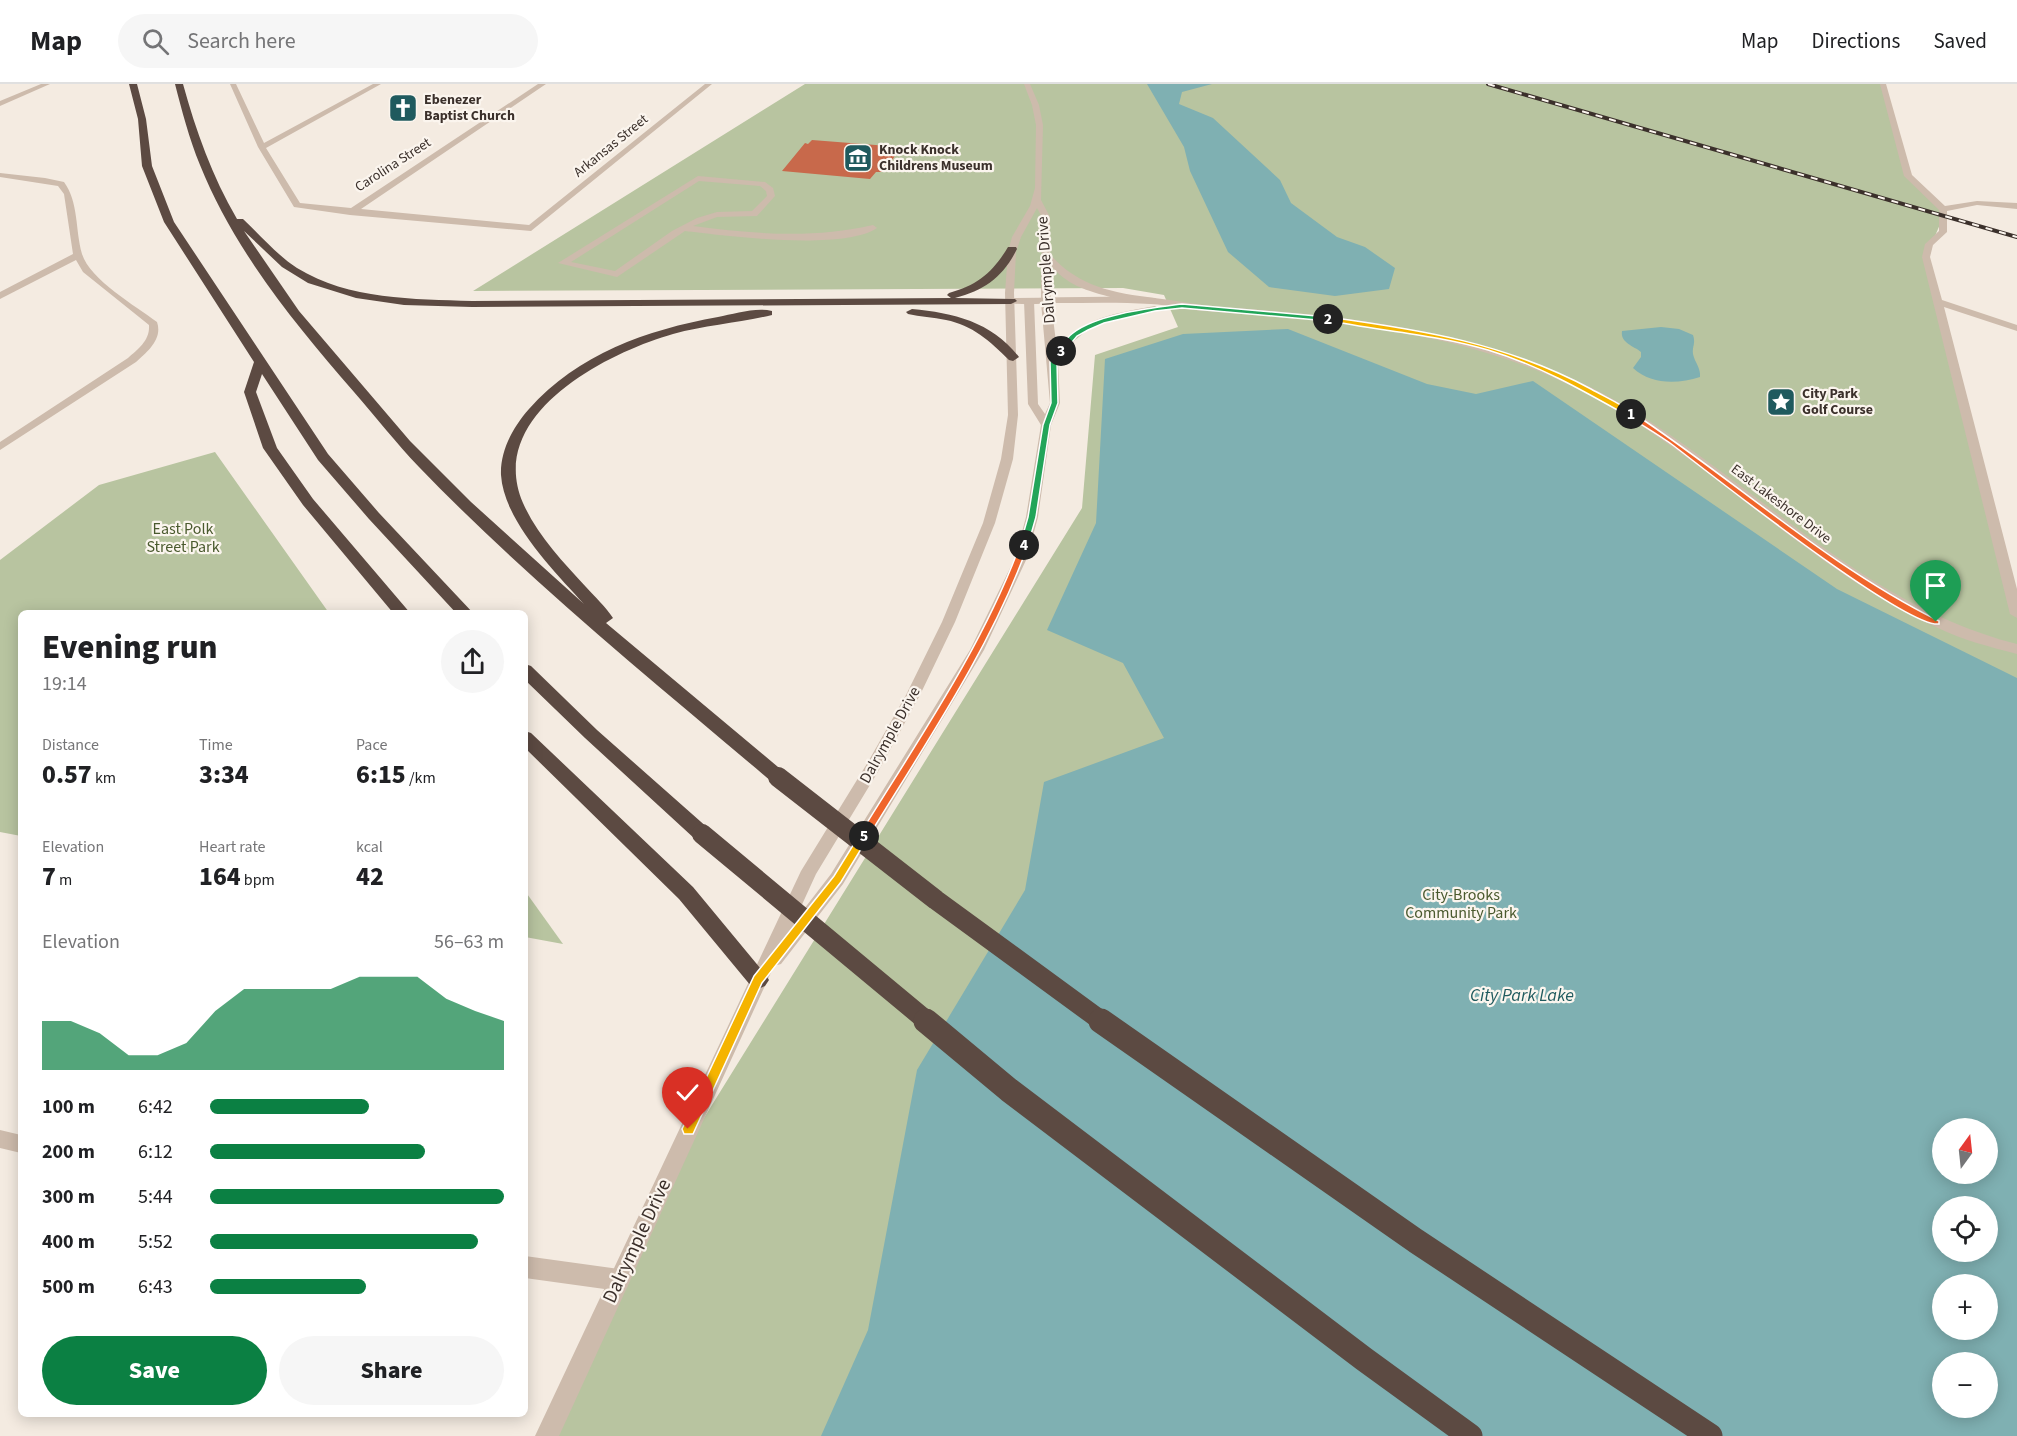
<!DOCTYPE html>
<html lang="en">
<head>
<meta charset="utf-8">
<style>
  body { margin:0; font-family:"Source Sans 3",sans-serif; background:#f6f6f6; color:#202124; height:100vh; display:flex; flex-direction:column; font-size:22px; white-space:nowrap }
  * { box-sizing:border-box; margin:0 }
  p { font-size:20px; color:#757577 }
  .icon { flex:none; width:33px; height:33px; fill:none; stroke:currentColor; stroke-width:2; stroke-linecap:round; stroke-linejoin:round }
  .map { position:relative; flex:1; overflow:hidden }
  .drawer { position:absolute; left:18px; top:526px; width:510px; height:807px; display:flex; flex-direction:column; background:#fff; border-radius:9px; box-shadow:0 3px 15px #0003 }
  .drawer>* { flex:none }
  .needle { width:39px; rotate:15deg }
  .tools { position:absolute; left:1932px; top:1034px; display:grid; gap:12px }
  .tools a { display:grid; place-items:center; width:66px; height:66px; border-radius:50%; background:#fff; box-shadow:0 3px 15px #0003; font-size:30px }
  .pin { position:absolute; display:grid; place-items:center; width:51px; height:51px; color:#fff; margin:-62px -26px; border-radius:50% 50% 50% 0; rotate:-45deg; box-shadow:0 0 6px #0007 }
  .pin .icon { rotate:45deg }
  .km { position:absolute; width:30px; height:30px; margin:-15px; border-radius:50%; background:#222; color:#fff; font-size:16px; line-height:30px; text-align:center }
  .round { display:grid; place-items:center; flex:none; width:63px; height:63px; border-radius:32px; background:#f6f6f6 }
  .head { display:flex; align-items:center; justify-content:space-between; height:102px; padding:0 24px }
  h1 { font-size:33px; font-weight:800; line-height:45px }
  .stats { display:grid; grid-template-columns:repeat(3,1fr); gap:9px; height:102px; padding:6px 24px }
  .stats div { display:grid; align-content:center }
  .stats b { font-size:26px; font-weight:800 }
  .stats small { font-size:16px; font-weight:400 }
  .stats p { font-size:16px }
  .chart { height:168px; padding:12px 24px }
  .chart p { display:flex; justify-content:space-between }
  .chart svg { width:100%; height:108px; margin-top:6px; fill:#0b8043; opacity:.7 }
  .cta { display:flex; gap:12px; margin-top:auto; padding:12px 24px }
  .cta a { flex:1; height:69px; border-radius:36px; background:#0b8043; color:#fff; font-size:24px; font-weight:800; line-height:69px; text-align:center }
  .cta a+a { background:#f6f6f6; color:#202124 }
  ul { padding:0 24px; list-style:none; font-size:20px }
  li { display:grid; grid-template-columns:96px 72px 1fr; align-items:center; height:45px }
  li i { height:15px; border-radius:8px; background:#0b8043 }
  header { display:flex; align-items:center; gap:36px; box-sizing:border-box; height:84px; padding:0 30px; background:#fff; border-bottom:2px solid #e0e0e0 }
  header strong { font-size:28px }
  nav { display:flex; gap:33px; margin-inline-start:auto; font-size:21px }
  .search { width:420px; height:54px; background:#f6f6f6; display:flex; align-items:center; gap:15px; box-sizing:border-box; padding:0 21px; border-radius:33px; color:#757577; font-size:22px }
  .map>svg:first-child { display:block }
  .green { fill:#b8c4a0; fill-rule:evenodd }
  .water { fill:#7fb0b2; fill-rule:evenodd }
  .building { fill:#c8694b }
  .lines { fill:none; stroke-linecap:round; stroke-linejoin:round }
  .service { fill:#cdbbac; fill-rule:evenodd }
  .minor { fill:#cdbbac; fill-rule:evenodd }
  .tertiary { fill:#cdbbac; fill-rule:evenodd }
  .motorway { fill:#5c4a42; fill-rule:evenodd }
  .rail-casing { stroke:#3b302b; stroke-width:4 }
  .rail { stroke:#fbf5ee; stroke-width:2; stroke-dasharray:7; stroke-linecap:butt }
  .motorway-bridge-far1 { stroke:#5c4a42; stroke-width:20 }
  .motorway-bridge { stroke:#5c4a42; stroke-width:25 }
  .split-1 { fill:#f0652b; stroke:#fff; stroke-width:1.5 }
  .split-2 { fill:#f5b400; stroke:#fff; stroke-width:1.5 }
  .split-3 { fill:#22a559; stroke:#fff; stroke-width:1.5 }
  .split-4 { fill:#22a559; stroke:#fff; stroke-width:1.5 }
  .split-5 { fill:#f0652b; stroke:#fff; stroke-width:1.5 }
  .split-6 { fill:#f5b400; stroke:#fff; stroke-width:1.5 }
  .labels { text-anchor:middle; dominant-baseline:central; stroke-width:4.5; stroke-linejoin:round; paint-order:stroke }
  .far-poi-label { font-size:14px; font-weight:bold; fill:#3b302b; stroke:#fbf5ee; text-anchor:start }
  .far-street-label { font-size:14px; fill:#3b302b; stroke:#fbf5ee }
  .street-label { font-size:16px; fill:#3b302b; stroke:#fbf5ee }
  .park-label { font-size:16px; fill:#4a5a2e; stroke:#fbf5ee }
  .water-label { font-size:18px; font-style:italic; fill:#1f5a5e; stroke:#fbf5ee }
  .near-street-label { font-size:20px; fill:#3b302b; stroke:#fbf5ee }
</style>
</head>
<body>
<header>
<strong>Map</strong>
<div class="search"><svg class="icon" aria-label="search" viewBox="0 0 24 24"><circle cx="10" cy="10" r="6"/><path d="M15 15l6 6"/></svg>Search here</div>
<nav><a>Map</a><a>Directions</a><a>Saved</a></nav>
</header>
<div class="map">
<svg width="2017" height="1352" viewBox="0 0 2017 1352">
  <rect width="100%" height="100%" fill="#f4ebe1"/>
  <!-- green -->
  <g class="green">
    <path d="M805,0H1883L1908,92L1943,125L1944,131L1926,173L2017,530V1352H547L663,1100L1082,424L1095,271L1178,243L1164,211L1123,204L473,207ZM1942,1044H1988V1089H1942ZM1942,1122H1988V1167H1942ZM1942,1200H1988V1245H1942ZM1942,1278H1988V1323H1942Z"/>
    <polygon points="215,368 329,529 21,530 21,752 0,748 0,476 99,401"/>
    <polygon points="525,807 563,860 525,853"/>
  </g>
  <!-- water -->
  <g class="water">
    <polygon points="1147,0 1212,0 1182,8 1179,20 1213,34 1280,96 1291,119 1337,153 1365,163 1395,184 1389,205 1335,212 1269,203 1228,168 1190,87 1184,63"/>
    <path d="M1661,243L1679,245L1693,251C1696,260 1692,262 1693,270C1695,279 1701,284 1700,293C1678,300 1651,301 1633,284L1641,273V268C1634,262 1620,259 1622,247Z"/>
    <path d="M1288,245L1427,300L1476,310L1533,297L1837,505L2017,594V1352H821L868,1246L917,986L1025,806L1044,698L1164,654L1123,579L1047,546L1096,439L1105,275L1183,250ZM1942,1044H1988V1089H1942ZM1942,1122H1988V1167H1942ZM1942,1200H1988V1245H1942ZM1942,1278H1988V1323H1942Z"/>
  </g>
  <!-- building -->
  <polygon class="building" points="812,56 901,63 884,88 876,88 870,95 782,87 805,59 808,60"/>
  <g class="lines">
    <!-- service -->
    <path class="service" d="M698,92L765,98L773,104L775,112L757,132L717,133L693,142C754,150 813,155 873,141L877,144C843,167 727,152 685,147L617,193L558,179ZM699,97L760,102L766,107L767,112L752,127L717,128L697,134L672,147L615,187L571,178Z"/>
    <!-- minor -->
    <g class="minor">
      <polygon points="41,0 50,0 0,22 0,17"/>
      <polygon points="230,0 236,0 264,59 373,0 381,0 266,64 300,119 351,124 538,0 546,0 361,125 529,141 705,0 712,0 531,147 350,131 294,123 258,63"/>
      <polygon points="1880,0 1886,0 1912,91 1945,122 1977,117 2017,119 2017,125 1977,121 1947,127 1947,148 1933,161 1930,173 1942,216 2017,241 2017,247 1944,223 2017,505 2017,534 2010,530 1922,173 1925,160 1939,147 1939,126 1904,92"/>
      <path d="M0,89L45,94L64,98C79,119 75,145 82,170C90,196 136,222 157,238C163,255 147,268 136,278L0,366V358L128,274C139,264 150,256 149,241L83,188L76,176L0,215V208L73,170L64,110L58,102L0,93Z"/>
      <path d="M1011,214C1058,214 1107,211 1154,214C1176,216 1197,221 1219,223C1362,232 1505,250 1630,325C1760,404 1866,522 2017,560V570C1990,563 1963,556 1938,544C1805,484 1706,369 1576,304C1460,246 1332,237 1206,227C1187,226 1169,221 1151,220C1120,218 1088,219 1057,219C1041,220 1024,221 1008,219V215Z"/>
      <polygon points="0,1046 21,1051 21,1069 0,1064"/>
      <polygon points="525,1172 619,1185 627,1188 630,1196 627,1204 619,1207 525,1194"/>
    </g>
    <!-- tertiary -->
    <path class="tertiary" d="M1024,0H1030L1039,21L1043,41L1041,116L1050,133V170C1078,203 1114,209 1155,214L1160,217C1148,225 1091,209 1077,202C1067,197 1058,190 1051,182V218L1057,266C1080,233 1118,229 1155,222L1160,225L1105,239L1086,247L1075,256L1058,278L1060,319L1051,341L1038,433L1027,474L984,566L843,800L781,880L774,882L559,1352H535L801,787L868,678L906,611L942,538L983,439L1001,375L1008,331L1005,209L1008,168L1012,153L1030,122L1035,104L1036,41L1032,21ZM1037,124L1042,133L1041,218L1050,319L1045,330L1038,320L1034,217L1029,214L1024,217L1028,320L1041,341L1026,433L1015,474L970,566L831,790L794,838L816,790L879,686L920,611L955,538L995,439L1013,375L1018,331L1014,209L1016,168L1021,153Z"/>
    <!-- motorway -->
    <g class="motorway">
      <polygon points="129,0 137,0 146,35 152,82 174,138 328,370 379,429 474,530 457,530 369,435 318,376 262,290 256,308 277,364 313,415 411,530 394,530 303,421 263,364 244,308 254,278 164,138 142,82 138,35"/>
      <path d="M175,0H183C196,47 212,92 237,135H243C260,151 277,171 297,184C349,216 414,215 472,217L951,214L947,211L949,209C978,201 993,188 1008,163H1016L1017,165C1003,193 985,206 955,214L1015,215L1017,217L1011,220L472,223L404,221L356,214L308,199L282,183L244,147L299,227L410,357L471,418L584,520C554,487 504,437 501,391C500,367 513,343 529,325C578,270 646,246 718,233C734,230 756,223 772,227V231C740,239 706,241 673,250C606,269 485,331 523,419C537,451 563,478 586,503C595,513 606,523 613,534L606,539L784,688L787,693L784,698L778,700L772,698C652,596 528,496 419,383C396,359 376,333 354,308C295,240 234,166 200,81C189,54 182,27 175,0Z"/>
      <path d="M912,225C954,229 992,238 1019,273L1013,277L1009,276C990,257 972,241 946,236C933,233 920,233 908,230L906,228Z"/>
      <polygon points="525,580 531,582 597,646 709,745 712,750 709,755 702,757 695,755 585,654 525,596"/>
      <polygon points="525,647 531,649 693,803 765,890 769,896 765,902 758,905 751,902 679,815 525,664"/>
    </g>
    <!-- rail casing -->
    <g class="rail-casing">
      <polyline id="rail" points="1488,0 2017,153"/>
    </g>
    <!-- rail -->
    <use href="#rail" class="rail"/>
    <!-- motorway-bridge-far1 -->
    <g class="motorway-bridge-far1">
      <polyline points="778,693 936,816 1103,938"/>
      <polyline points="702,750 928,938"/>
    </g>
    <!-- motorway-bridge -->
    <g class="motorway-bridge">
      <polyline points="926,937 1009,1006 1364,1275 1470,1352"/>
      <polyline points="1101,937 1416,1157 1710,1352"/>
    </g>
  </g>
  <!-- split-1 -->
  <path class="split-1" d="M1628,329H1633C1736,397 1828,482 1939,537V540C1905,544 1712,391 1674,362C1659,351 1643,342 1628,332Z"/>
  <!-- split-2 -->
  <path class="split-2" d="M1328,233C1423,246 1505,259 1591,305C1605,313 1622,320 1634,330L1628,332C1582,306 1538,281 1488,266C1434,250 1380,247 1325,236Z"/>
  <!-- split-3 -->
  <path class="split-3" d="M1182,220L1328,233L1331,235L1328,237L1182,224L1155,227L1104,239L1088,246L1077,252L1063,269L1058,267C1062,261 1067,253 1073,249C1097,230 1152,224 1182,220Z"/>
  <!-- split-4 -->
  <polygon class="split-4" points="1059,266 1064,267 1057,278 1058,319 1050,341 1036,433 1028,461 1024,463 1020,461 1028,433 1043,341 1051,319 1050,278"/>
  <!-- split-5 -->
  <path class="split-5" d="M1024,458L1028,461C990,566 925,660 867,755H860V750C918,656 982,564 1020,461Z"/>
  <!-- split-6 -->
  <polygon class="split-6" points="864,748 869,752 841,798 762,899 693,1050 684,1050 682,1045 684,1041 754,892 834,792 860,750"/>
  <!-- icons -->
  <defs>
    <g id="church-square" transform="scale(1.5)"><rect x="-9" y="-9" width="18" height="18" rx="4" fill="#1f5a5e" stroke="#fbf5ee"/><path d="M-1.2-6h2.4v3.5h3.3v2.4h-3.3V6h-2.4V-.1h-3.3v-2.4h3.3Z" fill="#fff"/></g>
    <g id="museum-square" transform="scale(1.5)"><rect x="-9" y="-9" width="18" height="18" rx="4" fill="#1f5a5e" stroke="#fbf5ee"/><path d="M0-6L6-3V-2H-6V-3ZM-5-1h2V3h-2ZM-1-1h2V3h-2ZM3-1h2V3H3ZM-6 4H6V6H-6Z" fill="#fff"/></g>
    <g id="sight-square" transform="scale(1.5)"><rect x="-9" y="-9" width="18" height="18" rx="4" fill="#1f5a5e" stroke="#fbf5ee"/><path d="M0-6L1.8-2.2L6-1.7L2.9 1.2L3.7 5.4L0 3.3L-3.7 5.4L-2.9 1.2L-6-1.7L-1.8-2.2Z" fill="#fff"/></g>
  </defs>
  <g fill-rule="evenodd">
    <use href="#church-square" x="403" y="24"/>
    <use href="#museum-square" x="858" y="74"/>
    <use href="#sight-square" x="1781" y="318"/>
  </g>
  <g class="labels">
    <!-- far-poi labels -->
    <g class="far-poi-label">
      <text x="424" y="16">Ebenezer<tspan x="424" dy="16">Baptist Church</tspan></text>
      <text x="879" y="66">Knock Knock<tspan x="879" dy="16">Childrens Museum</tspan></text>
      <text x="1802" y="310">City Park<tspan x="1802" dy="16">Golf Course</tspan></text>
    </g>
    <!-- far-street labels -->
    <g class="far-street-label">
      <text transform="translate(611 62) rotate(-39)">Arkansas Street</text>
      <text transform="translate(393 81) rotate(-33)">Carolina Street</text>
      <text transform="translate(1781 420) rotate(37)">East Lakeshore Drive</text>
    </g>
    <!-- street labels -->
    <g class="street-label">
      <text transform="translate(1046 186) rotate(-94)">Dalrymple Drive</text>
      <text transform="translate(890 651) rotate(-61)">Dalrymple Drive</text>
    </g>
    <!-- park labels -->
    <g class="park-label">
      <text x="183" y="445">East Polk<tspan x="183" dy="18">Street Park</tspan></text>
      <text x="1461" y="811">City-Brooks<tspan x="1461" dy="18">Community Park</tspan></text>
    </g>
    <!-- water labels -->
    <g class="water-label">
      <text x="1522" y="911">City Park Lake</text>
    </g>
    <!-- near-street labels -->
    <g class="near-street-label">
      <text transform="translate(637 1157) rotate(-65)">Dalrymple Drive</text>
    </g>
  </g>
</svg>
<div class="tools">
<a><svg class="needle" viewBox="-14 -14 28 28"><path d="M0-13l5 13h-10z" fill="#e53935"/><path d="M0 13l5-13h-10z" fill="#757577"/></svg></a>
<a><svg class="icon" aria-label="locate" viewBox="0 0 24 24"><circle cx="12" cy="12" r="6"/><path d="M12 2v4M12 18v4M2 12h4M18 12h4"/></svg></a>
<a>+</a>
<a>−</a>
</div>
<div class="pin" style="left:1936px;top:538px;background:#1e9e55"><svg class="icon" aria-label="arrive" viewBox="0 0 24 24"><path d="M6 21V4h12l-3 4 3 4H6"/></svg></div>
<div class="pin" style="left:688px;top:1045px;background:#d93025"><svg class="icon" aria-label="check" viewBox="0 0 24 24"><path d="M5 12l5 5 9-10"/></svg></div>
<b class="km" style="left:1631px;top:330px">1</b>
<b class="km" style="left:1328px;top:235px">2</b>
<b class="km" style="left:1061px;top:267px">3</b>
<b class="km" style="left:1024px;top:461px">4</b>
<b class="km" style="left:864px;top:752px">5</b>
<section class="drawer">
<div class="head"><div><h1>Evening run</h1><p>19:14</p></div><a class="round"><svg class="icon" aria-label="share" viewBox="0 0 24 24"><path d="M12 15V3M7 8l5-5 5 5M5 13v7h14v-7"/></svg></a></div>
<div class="stats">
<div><p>Distance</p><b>0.57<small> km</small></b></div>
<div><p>Time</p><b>3:34</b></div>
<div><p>Pace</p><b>6:15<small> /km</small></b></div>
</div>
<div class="stats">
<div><p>Elevation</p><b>7<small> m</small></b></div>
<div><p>Heart rate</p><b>164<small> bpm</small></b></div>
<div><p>kcal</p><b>42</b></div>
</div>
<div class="chart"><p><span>Elevation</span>56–63 m</p>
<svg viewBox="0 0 160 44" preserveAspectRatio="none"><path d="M0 44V24L10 24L20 29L30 38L40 38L50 33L60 20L70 11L80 11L90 11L100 11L110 6L120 6L130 6L140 15L150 20L160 24V44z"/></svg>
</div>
<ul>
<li><b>100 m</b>6:42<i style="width:54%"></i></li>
<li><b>200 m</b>6:12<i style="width:73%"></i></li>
<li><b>300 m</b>5:44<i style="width:100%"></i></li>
<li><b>400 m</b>5:52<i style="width:91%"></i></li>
<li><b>500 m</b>6:43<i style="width:53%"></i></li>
</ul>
<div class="cta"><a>Save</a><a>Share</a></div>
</section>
</div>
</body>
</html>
